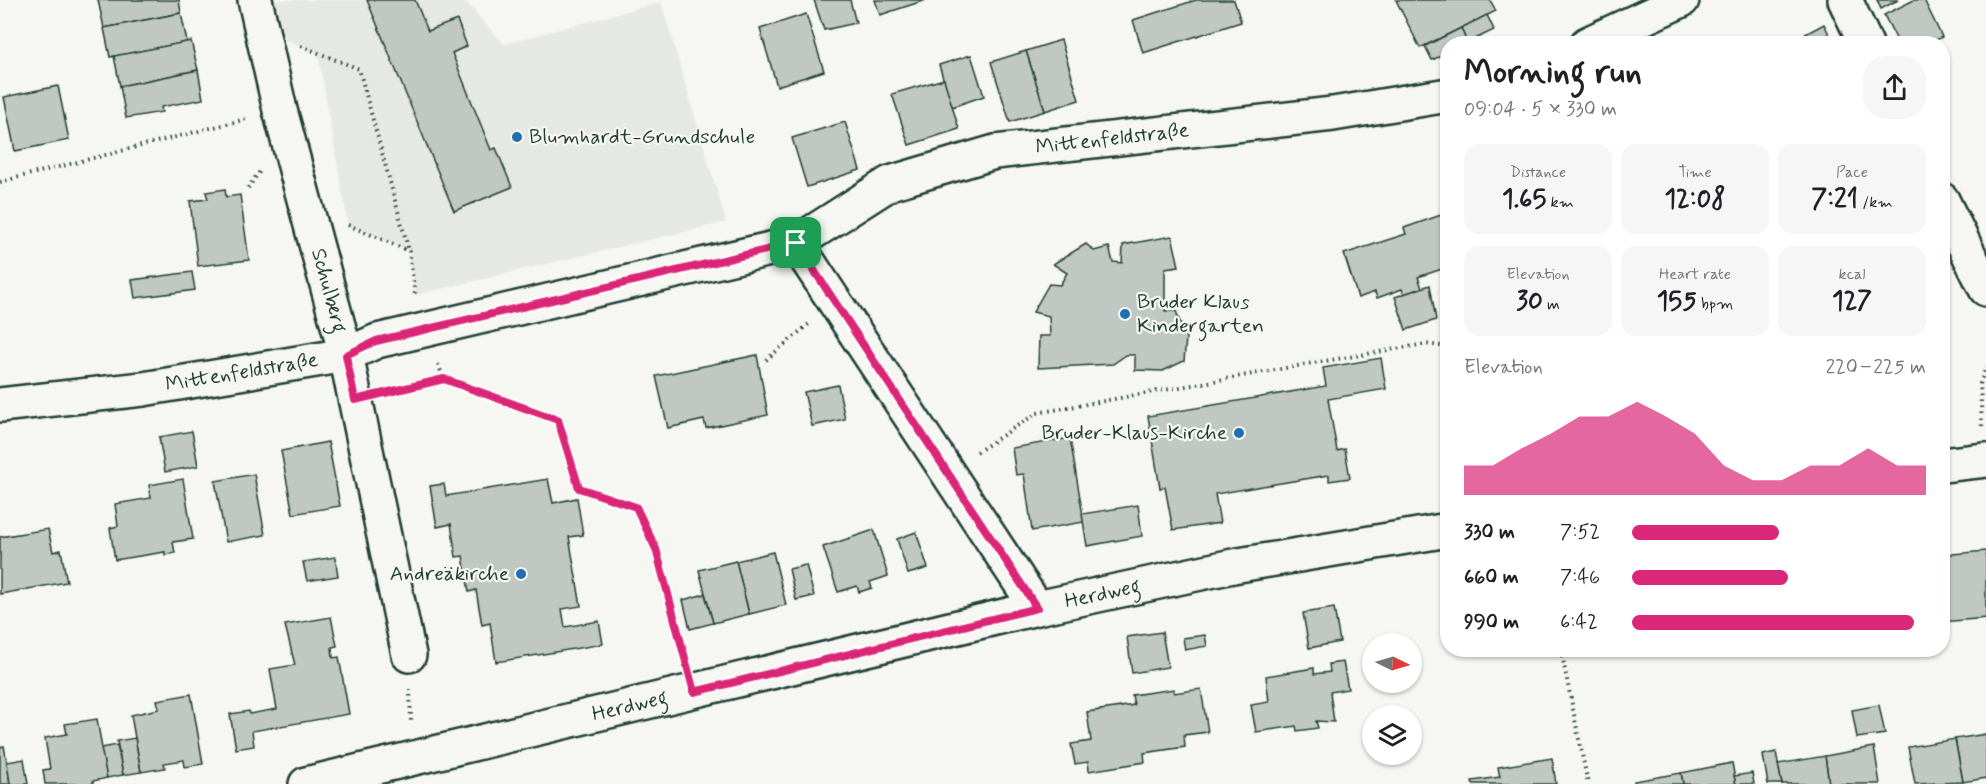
<!DOCTYPE html>
<html lang="en">
<head>
<meta charset="utf-8">
<style>
  body { margin:0; font-family:Mynerve,sans-serif; background:#f6f6f6; color:#202124; height:100vh; display:flex; flex-direction:column; font-size:22px; white-space:nowrap }
  * { box-sizing:border-box; margin:0 }
  p { font-size:20px; color:#757577 }
  .icon { flex:none; width:33px; height:33px; fill:none; stroke:currentColor; stroke-width:2; stroke-linecap:round; stroke-linejoin:round }
  .map { position:relative; flex:1; overflow:hidden }
  .details { position:absolute; left:1440px; top:36px; width:510px; height:621px; display:flex; flex-direction:column; background:#fff; border-radius:24px; box-shadow:0 2px 4px #0004 }
  .details>* { flex:none }
  .needle { width:39px; rotate:95deg }
  .tools { position:absolute; left:1362px; top:633px; display:grid; gap:12px }
  .tools a { display:grid; place-items:center; width:60px; height:60px; border-radius:50%; background:#fff; box-shadow:0 2px 4px #0004; font-size:30px }
  .pin { position:absolute; display:grid; place-items:center; width:51px; height:51px; color:#fff; margin:-26px; border-radius:12px; box-shadow:0 3px 9px #0006 }
  .round { display:grid; place-items:center; flex:none; width:63px; height:63px; border-radius:24px; background:#f6f6f6 }
  .summary { display:flex; align-items:center; justify-content:space-between; height:102px; padding:0 24px }
  h1 { font-size:33px; font-weight:700; line-height:45px }
  .metrics { display:grid; grid-template-columns:repeat(3,1fr); gap:9px; height:102px; padding:6px 24px }
  .metrics div { display:grid; align-content:center; border-radius:15px; background:#f6f6f6; text-align:center }
  .metrics b { font-size:26px; font-weight:700 }
  .metrics small { font-size:16px; font-weight:400 }
  .metrics p { font-size:16px }
  .chart { height:168px; padding:12px 24px }
  .chart p { display:flex; justify-content:space-between }
  .chart svg { width:100%; height:108px; margin-top:6px; fill:#db2777; opacity:.7 }
  ul { padding:0 24px; list-style:none; font-size:20px }
  li { display:grid; grid-template-columns:96px 72px 1fr; align-items:center; height:45px }
  li i { height:15px; border-radius:8px; background:#db2777 }
  .map>svg:first-child { display:block }
  .built { fill:#e6e8e4 }
  .building { fill:#c1c8c3; stroke:#1f3d34; stroke-width:1.5 }
  .lines { fill:none; stroke-linecap:round; stroke-linejoin:round }
  .minor-casing { stroke:#1f3d34; stroke-width:38 }
  .path { stroke:#1f3d34; stroke-width:4; stroke-dasharray:1.5 4.5; stroke-linecap:butt }
  .minor { stroke:#f6f6f2; stroke-width:33 }
  .route-casing { stroke:#fff; stroke-width:12 }
  .route { stroke:#db2777; stroke-width:8 }
  .poi-dot { fill:#1f6fb2; stroke:#f6f6f2; stroke-width:2 }
  .labels { text-anchor:middle; dominant-baseline:central; stroke-width:4.5; stroke-linejoin:round; paint-order:stroke }
  .poi-label { font-size:21px; fill:#1f3d34; stroke:#f6f6f2; text-anchor:start }
  .street-label { font-size:21px; fill:#1f3d34; stroke:#f6f6f2 }
</style>
</head>
<body>
<div class="map">
<svg width="1986" height="784" viewBox="0 0 1986 784">
  <rect width="100%" height="100%" fill="#f6f6f2"/>
  <filter id="ink" filterUnits="userSpaceOnUse"><feTurbulence type="fractalNoise" baseFrequency=".0167" numOctaves="2"/><feDisplacementMap in="SourceGraphic" scale="12" xChannelSelector="R" yChannelSelector="G"/><feConvolveMatrix kernelMatrix="1 2 1 2 8 2 1 2 1" color-interpolation-filters="sRGB"/></filter>
  <g filter="url(#ink)">
    <!-- built -->
    <polygon class="built" points="255,0 464,0 504,44 661,2 726,222 415,295 409,251 348,225 318,53 262,30"/>
    <!-- building -->
    <g class="building">
      <polygon points="98,0 179,0 181,13 104,28"/>
      <polygon points="367,0 415,0 428,31 457,20 467,46 452,53 491,150 496,148 512,187 454,211"/>
      <polygon points="814,0 850,0 856,23 824,30"/>
      <polygon points="875,0 926,0 880,15"/>
      <polygon points="1196,0 1234,0 1241,22 1143,53 1133,20"/>
      <polygon points="1396,0 1490,0 1496,11 1420,48"/>
      <polygon points="1877,0 1898,0 1881,9"/>
      <polygon points="1914,0 1924,0 1942,37 1929,44 1899,44 1884,15"/>
      <polygon points="181,13 187,42 110,57 104,28"/>
      <polygon points="806,14 824,71 777,86 760,29"/>
      <polygon points="1487,15 1494,30 1467,43 1461,28"/>
      <polygon points="1824,24 1834,44 1787,44"/>
      <polygon points="1461,28 1467,43 1448,44 1448,53 1432,60 1425,46"/>
      <polygon points="1061,40 1079,100 1045,111 1026,51"/>
      <polygon points="191,41 198,70 120,86 114,56"/>
      <polygon points="1026,51 1045,111 1010,122 991,62"/>
      <polygon points="971,55 984,96 952,107 939,65"/>
      <polygon points="198,70 203,99 161,107 162,112 126,118 120,86"/>
      <polygon points="944,79 959,129 909,145 892,94"/>
      <polygon points="58,86 69,140 15,151 4,97"/>
      <polygon points="845,122 860,170 807,187 792,138"/>
      <polygon points="225,189 226,197 240,195 249,260 198,266 190,201 208,199 206,192"/>
      <polygon points="1441,215 1448,235 1448,267 1418,277 1422,288 1404,294 1402,289 1377,298 1375,292 1358,298 1344,254 1406,234 1404,228"/>
      <polygon points="1172,236 1179,266 1165,268 1165,311 1176,311 1186,338 1184,361 1163,371 1135,370 1135,355 1126,355 1113,364 1038,368 1039,336 1050,336 1049,316 1033,312 1049,284 1060,285 1067,273 1053,264 1086,244 1094,251 1109,247 1113,262 1122,263 1123,245"/>
      <polygon points="192,272 195,290 135,298 132,280"/>
      <polygon points="1430,285 1436,320 1406,330 1395,297"/>
      <polygon points="757,355 768,415 706,428 704,420 668,428 656,376"/>
      <polygon points="1381,358 1386,389 1328,399 1337,451 1345,449 1350,478 1329,481 1329,475 1215,494 1220,523 1173,530 1165,487 1160,488 1148,416 1326,386 1323,368"/>
      <polygon points="838,385 845,419 812,426 804,392"/>
      <polygon points="192,431 198,466 165,472 159,437"/>
      <polygon points="1070,438 1084,522 1032,531 1024,474 1016,475 1012,448"/>
      <polygon points="328,442 340,506 293,514 281,451"/>
      <polygon points="254,474 265,535 226,542 215,481"/>
      <polygon points="183,479 193,539 173,542 175,553 165,555 165,552 115,560 110,528 118,526 115,504 151,498 149,485"/>
      <polygon points="548,479 553,503 577,498 583,535 569,537 581,606 562,609 565,627 599,621 603,644 496,662 490,623 482,625 476,590 469,592 463,556 456,557 451,524 437,527 430,486 444,484 446,496"/>
      <polygon points="1138,505 1142,536 1087,546 1082,514"/>
      <polygon points="48,529 53,552 61,550 67,582 0,594 0,537"/>
      <polygon points="874,530 888,576 870,582 872,588 859,592 857,586 838,592 823,547"/>
      <polygon points="916,532 928,568 908,574 897,539"/>
      <polygon points="1986,551 1986,618 1942,622 1942,555"/>
      <polygon points="773,552 786,605 749,614 736,561"/>
      <polygon points="335,557 338,576 307,581 303,562"/>
      <polygon points="736,561 749,614 713,623 699,570"/>
      <polygon points="806,565 814,596 796,600 789,569"/>
      <polygon points="705,594 713,623 690,629 683,600"/>
      <polygon points="1334,608 1340,642 1309,648 1303,613"/>
      <polygon points="331,617 337,646 332,647 333,658 339,657 349,714 252,731 254,746 236,749 230,714 249,711 250,714 277,709 270,669 295,665 285,625"/>
      <polygon points="1162,632 1168,667 1132,673 1127,637"/>
      <polygon points="1205,635 1207,646 1185,650 1183,638"/>
      <polygon points="1343,662 1348,689 1330,692 1334,722 1316,721 1318,728 1297,731 1296,726 1256,732 1251,705 1269,702 1266,676 1314,668 1314,674 1330,672 1329,664"/>
      <polygon points="1174,689 1174,693 1201,689 1208,732 1184,735 1185,747 1144,753 1145,762 1089,771 1088,762 1075,764 1071,744 1091,741 1087,712 1134,705 1132,695"/>
      <polygon points="191,694 203,764 185,767 184,760 164,763 165,768 141,772 131,715 159,709 157,700"/>
      <polygon points="1879,705 1885,734 1857,738 1852,710"/>
      <polygon points="97,719 107,778 93,781 93,784 45,784 43,770 50,769 45,738 67,734 65,724"/>
      <polygon points="1986,734 1986,778 1963,782 1955,739"/>
      <polygon points="135,738 141,772 123,775 117,741"/>
      <polygon points="1955,739 1963,782 1915,784 1908,747"/>
      <polygon points="117,745 123,775 107,778 101,748"/>
      <polygon points="4,746 7,762 10,784 0,784 0,747"/>
      <polygon points="1874,747 1880,784 1829,784 1825,756"/>
      <polygon points="1776,752 1782,784 1768,784 1763,755"/>
      <polygon points="1825,756 1829,784 1782,784 1778,764"/>
      <polygon points="1552,758 1556,784 1473,784 1472,781 1500,777 1498,767"/>
      <polygon points="24,759 28,784 10,784 7,762"/>
      <polygon points="1732,763 1736,784 1683,784 1681,773"/>
      <polygon points="1681,773 1683,784 1635,784 1634,781"/>
      <polygon points="1752,773 1754,784 1736,784 1734,776"/>
    </g>
    <g class="lines">
      <!-- minor casing -->
      <g class="minor-casing">
        <g id="minor">
          <path id="s1" d="M255,0L280,110L346,355L409,655"/>
          <polyline points="1845,0 1866,44"/>
          <polyline points="1587,44 1682,0"/>
          <polyline points="1942,200 1986,289"/>
          <path id="s2" d="M796,243L890,183L995,152L1333,114L1448,95"/>
          <path id="s3" d="M0,405L143,389L346,355L377,341L796,243L1037,608"/>
          <polyline points="1942,465 1986,460"/>
          <path id="s4" d="M306,784L1037,608L1233,566L1448,530"/>
        </g>
      </g>
      <!-- path -->
      <g class="path">
        <polyline points="301,46 359,69 409,251"/>
        <polyline points="0,182 246,119"/>
        <polyline points="248,188 260,171"/>
        <polyline points="348,225 409,251 415,295"/>
        <polyline points="766,360 809,324"/>
        <polyline points="438,364 444,379"/>
        <polyline points="391,391 444,379 558,420 579,488 636,507 656,549 685,655"/>
        <polyline points="1982,426 1980,384 1986,367"/>
        <polyline points="977,452 1037,413 1319,362 1425,344 1448,347"/>
        <polyline points="1561,650 1588,784"/>
        <polyline points="410,689 411,723"/>
      </g>
      <!-- minor -->
      <use href="#minor" class="minor"/>
    </g>
  </g>
  <g class="lines" filter="url(#ink)">
    <!-- route casing -->
    <g class="route-casing">
      <polygon id="route" points="796,243 1037,608 694,692 656,549 636,507 579,488 558,420 444,379 355,400 346,355 376,341"/>
    </g>
    <!-- route -->
    <use href="#route" class="route"/>
  </g>
  <!-- markers -->
  <g class="poi-dot">
    <circle cx="517" cy="137" r="6"/>
    <circle cx="1125" cy="314" r="6"/>
    <circle cx="1239" cy="433" r="6"/>
    <circle cx="521" cy="574" r="6"/>
  </g>
  <g class="labels">
    <!-- poi labels -->
    <g class="poi-label">
      <text x="529" y="137">Blumhardt-Grundschule</text>
      <text x="1137" y="302">Bruder Klaus<tspan x="1137" dy="24">Kindergarten</tspan></text>
      <text x="1227" y="433" text-anchor="end">Bruder-Klaus-Kirche</text>
      <text x="509" y="574" text-anchor="end">Andreäkirche</text>
    </g>
    <!-- street labels -->
    <g class="street-label">
      <text stroke="none"><textPath href="#s2" startOffset="339">Mittenfeldstraße</textPath></text>
      <text stroke="none"><textPath href="#s1" startOffset="300">Schulberg</textPath></text>
      <text stroke="none"><textPath href="#s3" startOffset="244">Mittenfeldstraße</textPath></text>
      <text stroke="none"><textPath href="#s4" startOffset="819">Herdweg</textPath></text>
      <text stroke="none"><textPath href="#s4" startOffset="333">Herdweg</textPath></text>
    </g>
  </g>
</svg>
<div class="tools">
<a><svg class="needle" viewBox="-14 -14 28 28"><path d="M0-13l5 13h-10z" fill="#e53935"/><path d="M0 13l5-13h-10z" fill="#757577"/></svg></a>
<a><svg class="icon" aria-label="layers" viewBox="0 0 24 24"><path d="M12 4l9 5-9 5-9-5zM3 14l9 5 9-5"/></svg></a>
</div>
<div class="pin" style="left:796px;top:243px;background:#1e9e55"><svg class="icon" aria-label="arrive" viewBox="0 0 24 24"><path d="M6 21V4h12l-3 4 3 4H6"/></svg></div>
<section class="details">
<div class="summary"><div><h1>Morning run</h1><p>09:04 · 5 × 330 m</p></div><a class="round"><svg class="icon" aria-label="share" viewBox="0 0 24 24"><path d="M12 15V3M7 8l5-5 5 5M5 13v7h14v-7"/></svg></a></div>
<div class="metrics">
<div><p>Distance</p><b>1.65<small> km</small></b></div>
<div><p>Time</p><b>12:08</b></div>
<div><p>Pace</p><b>7:21<small> /km</small></b></div>
</div>
<div class="metrics">
<div><p>Elevation</p><b>30<small> m</small></b></div>
<div><p>Heart rate</p><b>155<small> bpm</small></b></div>
<div><p>kcal</p><b>127</b></div>
</div>
<div class="chart"><p><span>Elevation</span>220–225 m</p>
<svg viewBox="0 0 160 44" preserveAspectRatio="none"><path d="M0 44V32L10 32L20 25L30 19L40 12L50 12L60 6L70 12L80 19L90 32L100 38L110 38L120 32L130 32L140 25L150 32L160 32V44z"/></svg>
</div>
<ul>
<li><b>330 m</b>7:52<i style="width:50%"></i></li>
<li><b>660 m</b>7:46<i style="width:53%"></i></li>
<li><b>990 m</b>6:42<i style="width:96%"></i></li>
</ul>
</section>
</div>
</body>
</html>
